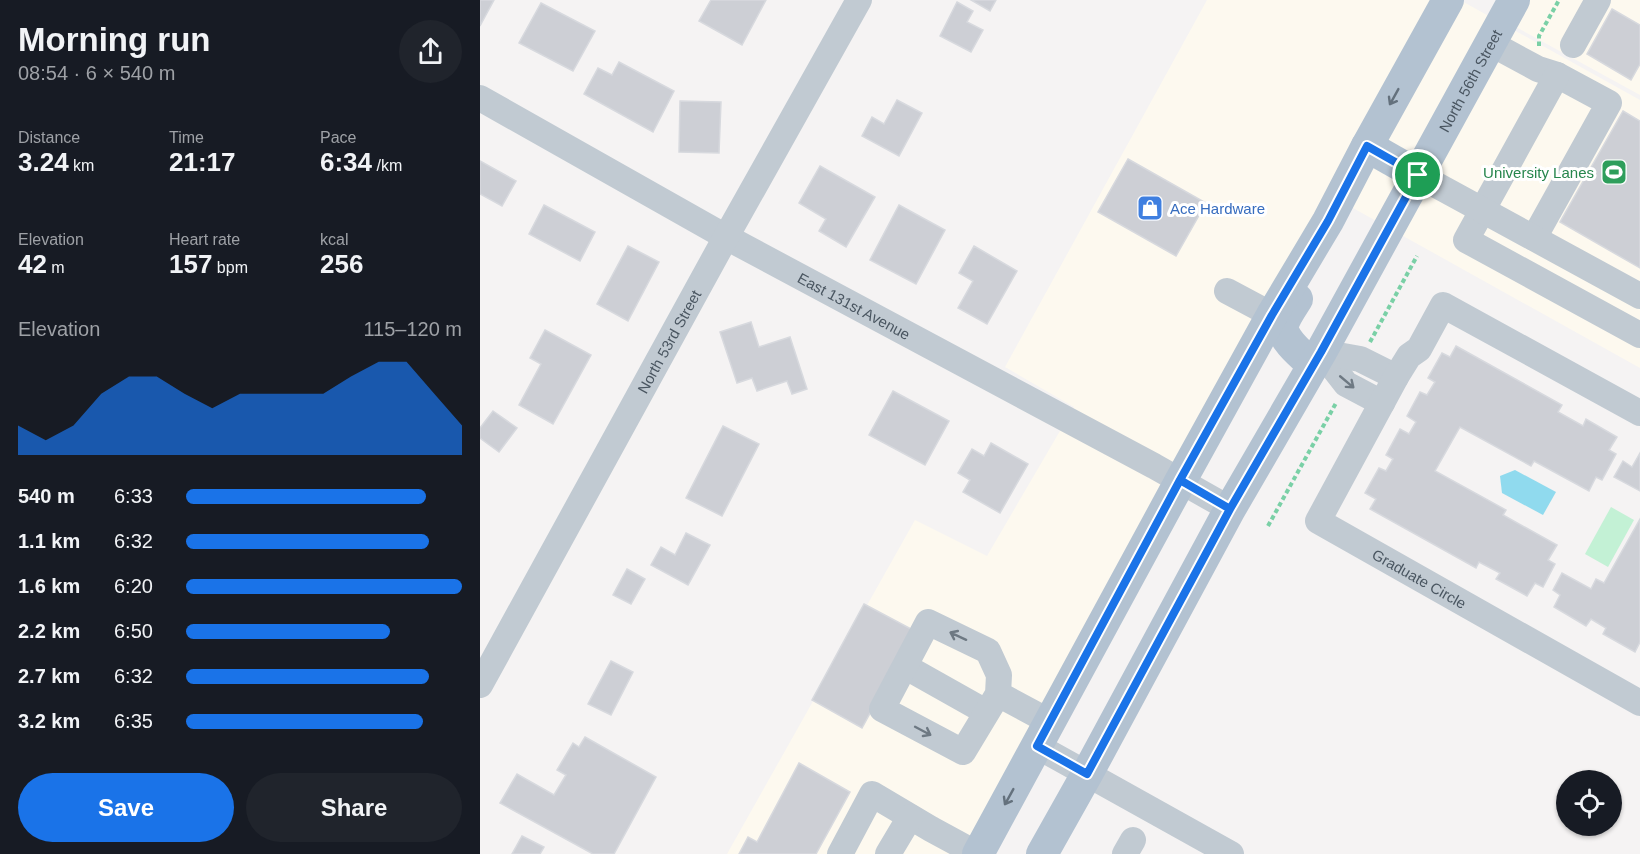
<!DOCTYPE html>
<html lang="en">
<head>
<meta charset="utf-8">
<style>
  body { margin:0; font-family:Helvetica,sans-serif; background:#20242c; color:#f1f3f6; height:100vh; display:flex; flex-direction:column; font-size:22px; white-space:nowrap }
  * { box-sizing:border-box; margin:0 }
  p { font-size:20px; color:#9ea1a6 }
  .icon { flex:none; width:33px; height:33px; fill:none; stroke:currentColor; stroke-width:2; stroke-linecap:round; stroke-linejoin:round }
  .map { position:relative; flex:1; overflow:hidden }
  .sheet { display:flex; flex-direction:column; background:#171b24; width:480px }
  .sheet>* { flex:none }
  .tools { position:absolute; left:1076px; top:770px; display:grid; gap:12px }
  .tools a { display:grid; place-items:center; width:66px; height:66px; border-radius:50%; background:#171b24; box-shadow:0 2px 4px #0004; font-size:30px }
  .pin { position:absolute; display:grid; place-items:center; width:51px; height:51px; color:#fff; margin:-26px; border:3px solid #fff; border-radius:50%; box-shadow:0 2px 6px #0007 }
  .round { display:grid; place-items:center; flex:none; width:63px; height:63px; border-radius:32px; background:#20242c }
  .summary { display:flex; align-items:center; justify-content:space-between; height:102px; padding:0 18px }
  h1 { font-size:33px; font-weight:600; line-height:45px }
  .figures { display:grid; grid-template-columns:repeat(3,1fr); gap:9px; height:102px; padding:6px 18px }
  .figures div { display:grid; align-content:center }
  .figures b { font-size:26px; font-weight:600 }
  .figures small { font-size:16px; font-weight:400 }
  .figures p { font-size:16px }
  .chart { height:168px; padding:12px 18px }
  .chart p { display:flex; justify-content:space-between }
  .chart svg { width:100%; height:108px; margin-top:6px; fill:#1a73e8; opacity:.7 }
  .cta { display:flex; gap:12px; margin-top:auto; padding:12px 18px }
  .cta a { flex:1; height:69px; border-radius:36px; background:#1a73e8; color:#fff; font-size:24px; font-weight:600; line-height:69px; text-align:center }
  .cta a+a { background:#20242c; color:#f1f3f6 }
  ul { padding:0 18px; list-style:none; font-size:20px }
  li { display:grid; grid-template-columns:96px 72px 1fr; align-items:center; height:45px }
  li i { height:15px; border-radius:8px; background:#1a73e8 }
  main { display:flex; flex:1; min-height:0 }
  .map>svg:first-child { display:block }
  .commercial { fill:#fdf9ef }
  .green { fill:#c3f1d5 }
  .water { fill:#90daee }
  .building { fill:#cdcfd5; stroke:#d7d9de; stroke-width:1.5 }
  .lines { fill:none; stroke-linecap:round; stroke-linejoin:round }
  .path { stroke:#7ad0a6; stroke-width:4; stroke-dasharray:4.5 3; stroke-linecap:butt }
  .minor { stroke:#c1cad2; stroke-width:26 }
  .major { stroke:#b3c2d1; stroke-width:32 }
  .oneway { stroke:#64717d }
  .oneway2 { stroke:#6e7983 }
  .route-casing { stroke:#fff; stroke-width:12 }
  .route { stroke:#1a73e8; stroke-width:8 }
  .labels { text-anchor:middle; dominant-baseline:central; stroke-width:6; stroke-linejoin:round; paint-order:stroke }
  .street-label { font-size:15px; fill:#4a5661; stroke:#fff }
  .leisure-label { font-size:15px; fill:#27864d; stroke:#fff; text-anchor:end }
  .shop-label { font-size:15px; fill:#366cbe; stroke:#fff; text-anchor:start }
</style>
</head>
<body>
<main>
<section class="sheet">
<div class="summary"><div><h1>Morning run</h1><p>08:54 · 6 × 540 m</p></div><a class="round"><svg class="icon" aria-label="share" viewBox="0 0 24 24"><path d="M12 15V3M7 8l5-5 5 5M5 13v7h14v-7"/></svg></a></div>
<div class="figures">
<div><p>Distance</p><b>3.24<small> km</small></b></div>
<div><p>Time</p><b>21:17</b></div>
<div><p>Pace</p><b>6:34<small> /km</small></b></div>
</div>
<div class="figures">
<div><p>Elevation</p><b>42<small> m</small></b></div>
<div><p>Heart rate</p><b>157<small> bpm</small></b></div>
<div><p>kcal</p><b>256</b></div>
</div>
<div class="chart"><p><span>Elevation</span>115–120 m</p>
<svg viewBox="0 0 160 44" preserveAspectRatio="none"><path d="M0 44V32L10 38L20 32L30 19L40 12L50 12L60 19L70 25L80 19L90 19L100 19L110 19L120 12L130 6L140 6L150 19L160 32V44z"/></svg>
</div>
<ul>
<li><b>540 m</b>6:33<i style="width:87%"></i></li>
<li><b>1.1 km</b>6:32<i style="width:88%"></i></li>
<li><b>1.6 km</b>6:20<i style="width:100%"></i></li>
<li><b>2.2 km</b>6:50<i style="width:74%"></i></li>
<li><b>2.7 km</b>6:32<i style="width:88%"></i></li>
<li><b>3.2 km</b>6:35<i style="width:86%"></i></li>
</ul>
<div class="cta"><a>Save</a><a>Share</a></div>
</section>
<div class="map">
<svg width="1160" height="854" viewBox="0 0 1160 854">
  <rect width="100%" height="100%" fill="#f5f3f3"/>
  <!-- commercial -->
  <g class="commercial">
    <polygon points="727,0 980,0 1160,100 1160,368 846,193 483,854 247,854 435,520 507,556 594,407 525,367"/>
    <polygon points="1048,0 1160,0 1160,95 1034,26"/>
  </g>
  <!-- green -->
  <polygon class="green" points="1131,507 1154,520 1128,567 1105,554"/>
  <!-- water -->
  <polygon class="water" points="1035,470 1076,492 1063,515 1022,493 1020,476"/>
  <!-- building -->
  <g class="building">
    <polygon points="0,0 14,0 0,26"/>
    <polygon points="231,0 286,0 262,45 219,21"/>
    <polygon points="491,0 516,0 510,11"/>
    <polygon points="477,2 493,11 487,22 503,30 491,52 460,36"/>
    <polygon points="61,3 115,31 93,71 39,43"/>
    <polygon points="1132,9 1160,25 1160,64 1151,80 1107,54"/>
    <polygon points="139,62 194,91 173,132 104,94 118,68 132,75"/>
    <polygon points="417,100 442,113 419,156 382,136 392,117 404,124"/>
    <polygon points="200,101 241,102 239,153 199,152"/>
    <polygon points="1143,111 1160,121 1160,268 1080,222"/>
    <polygon points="648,159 726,203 696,256 618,212"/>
    <polygon points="0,161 36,181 22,206 0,194"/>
    <polygon points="340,166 395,197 366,247 339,231 346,219 319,203"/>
    <polygon points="64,205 115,232 100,261 49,234"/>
    <polygon points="419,205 465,230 436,284 390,260"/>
    <polygon points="148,246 179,262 148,321 117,304"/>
    <polygon points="494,246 537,271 507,324 478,308 493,281 479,273"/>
    <polygon points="271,322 279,347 310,337 327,389 312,394 307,381 277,391 272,378 257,383 240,332"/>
    <polygon points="65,330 111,355 73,424 39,405 61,364 50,358"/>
    <polygon points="976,346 1082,405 1078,412 1103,426 1106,419 1137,437 1129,450 1136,454 1122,480 1116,477 1109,491 1054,461 1051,466 980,427 955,471 1026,510 1023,515 1077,545 1068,560 1075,564 1063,587 1055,583 1047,596 1016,579 1020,573 999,562 996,568 890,509 896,499 885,493 899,468 906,471 913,459 906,455 920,429 929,434 936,422 927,416 940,392 947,395 955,382 948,378 962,353 970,357"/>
    <polygon points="413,391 469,421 445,465 389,435"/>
    <polygon points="13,411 37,428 19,452 0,438 0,428"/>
    <polygon points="243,426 279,444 242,516 206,498"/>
    <polygon points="511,443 548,464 520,513 483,492 490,480 478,473 492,449 504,456"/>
    <polygon points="1160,453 1160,491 1134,477 1143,461 1152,467"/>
    <polygon points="1160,519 1160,642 1155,652 1123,634 1126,628 1111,619 1106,626 1074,607 1080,595 1073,590 1082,573 1111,589 1116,579 1124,583"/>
    <polygon points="206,533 230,545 208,585 171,565 181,547 195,555"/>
    <polygon points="147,569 165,579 151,604 133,595"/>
    <polygon points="384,604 435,631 382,728 332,700"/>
    <polygon points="131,661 153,672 131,715 108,704"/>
    <polygon points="105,737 176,777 134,854 113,854 20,803 37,774 74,795 86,775 77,770 93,743 99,747"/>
    <polygon points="319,763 370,792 336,854 259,854 268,837 277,842"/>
    <polygon points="42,836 64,847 60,854 32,854"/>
  </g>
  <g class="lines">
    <!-- path -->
    <g class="path">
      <polyline points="1059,46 1059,36 1079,0"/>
      <polyline points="890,342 937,256"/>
      <polyline points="788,526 856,403"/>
    </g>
    <!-- minor -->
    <g class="minor">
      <polyline points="1010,43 1058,69 1077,75 1129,103 1054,238"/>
      <polyline points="1093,45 1118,0"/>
      <polyline points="1077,75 986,240 1160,335"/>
      <path id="s1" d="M0,98L246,237L674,466L750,509"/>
      <polyline points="938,175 1160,296"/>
      <polyline points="747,291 792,315"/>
      <polyline points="841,352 866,384 902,403"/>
      <polyline points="841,352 880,359 916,377"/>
      <path id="s2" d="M1160,413L963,305L939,349L929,356L916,377L838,521L1160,703"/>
      <polyline points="426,667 506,712"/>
      <path id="s3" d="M0,685L246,237L379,0"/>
      <polyline points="518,694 483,752 402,709 448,622 508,651 519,675 518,694 570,722"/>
      <polyline points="557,746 751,854"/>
      <polyline points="360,854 392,794 451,829 497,854"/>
      <polyline points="408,854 430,817"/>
      <polyline points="645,854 653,840"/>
    </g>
    <!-- major -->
    <g class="major">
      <polyline points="887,146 938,175"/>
      <path d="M817,299C812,307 806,315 803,324C799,337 824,357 833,365"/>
      <polyline points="498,854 701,480 792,315 848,221 887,146 968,0"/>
      <path id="s4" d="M562,854L607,774L750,509L841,352L1034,0"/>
    </g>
  </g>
  <!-- one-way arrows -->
  <defs><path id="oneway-shaft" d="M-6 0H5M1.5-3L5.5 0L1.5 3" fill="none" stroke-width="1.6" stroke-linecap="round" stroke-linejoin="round" transform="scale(1.5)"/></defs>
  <g class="oneway">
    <use href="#oneway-shaft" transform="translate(914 97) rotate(119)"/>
    <use href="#oneway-shaft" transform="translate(529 797) rotate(119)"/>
  </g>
  <g class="oneway2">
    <use href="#oneway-shaft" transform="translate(867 382) rotate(40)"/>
    <use href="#oneway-shaft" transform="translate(478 636) rotate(-155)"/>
    <use href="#oneway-shaft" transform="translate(443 731) rotate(28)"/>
  </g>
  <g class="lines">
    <!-- route casing -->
    <g class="route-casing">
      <polyline id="route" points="938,175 841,352 750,509 700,480 557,746 607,774 750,509 700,480 792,315 848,221 887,146 938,175"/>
    </g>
    <!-- route -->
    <use href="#route" class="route"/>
  </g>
  <!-- icons -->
  <defs>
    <g id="stadium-square" transform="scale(1.35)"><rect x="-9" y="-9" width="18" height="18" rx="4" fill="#2e9e5b" stroke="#fff"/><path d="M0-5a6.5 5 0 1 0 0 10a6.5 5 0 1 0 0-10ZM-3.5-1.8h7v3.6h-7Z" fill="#fff"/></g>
    <g id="shop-square" transform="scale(1.35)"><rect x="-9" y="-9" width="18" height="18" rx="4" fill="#3f7fe0" stroke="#fff"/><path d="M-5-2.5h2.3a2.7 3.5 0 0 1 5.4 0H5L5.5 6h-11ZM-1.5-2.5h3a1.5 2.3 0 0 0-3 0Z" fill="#fff"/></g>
  </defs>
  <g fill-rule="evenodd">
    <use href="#stadium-square" x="1134" y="172"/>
    <use href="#shop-square" x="670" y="208"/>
  </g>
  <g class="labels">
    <!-- street labels -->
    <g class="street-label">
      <text stroke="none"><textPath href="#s4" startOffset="884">North 56th Street</textPath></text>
      <text stroke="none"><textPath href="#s1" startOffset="428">East 131st Avenue</textPath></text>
      <text stroke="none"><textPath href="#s3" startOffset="392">North 53rd Street</textPath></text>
      <text stroke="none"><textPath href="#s2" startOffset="592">Graduate Circle</textPath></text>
    </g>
    <!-- leisure labels -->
    <g class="leisure-label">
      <text x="1114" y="172">University Lanes</text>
    </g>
    <!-- shop labels -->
    <g class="shop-label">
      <text x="690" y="208">Ace Hardware</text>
    </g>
  </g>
</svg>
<div class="tools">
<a><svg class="icon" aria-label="locate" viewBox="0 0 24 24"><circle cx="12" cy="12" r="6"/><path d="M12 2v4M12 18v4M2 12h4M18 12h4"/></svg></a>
</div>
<div class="pin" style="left:938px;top:175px;background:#1e9e55"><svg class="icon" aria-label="arrive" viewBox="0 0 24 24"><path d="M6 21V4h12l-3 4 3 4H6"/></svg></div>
</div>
</main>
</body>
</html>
